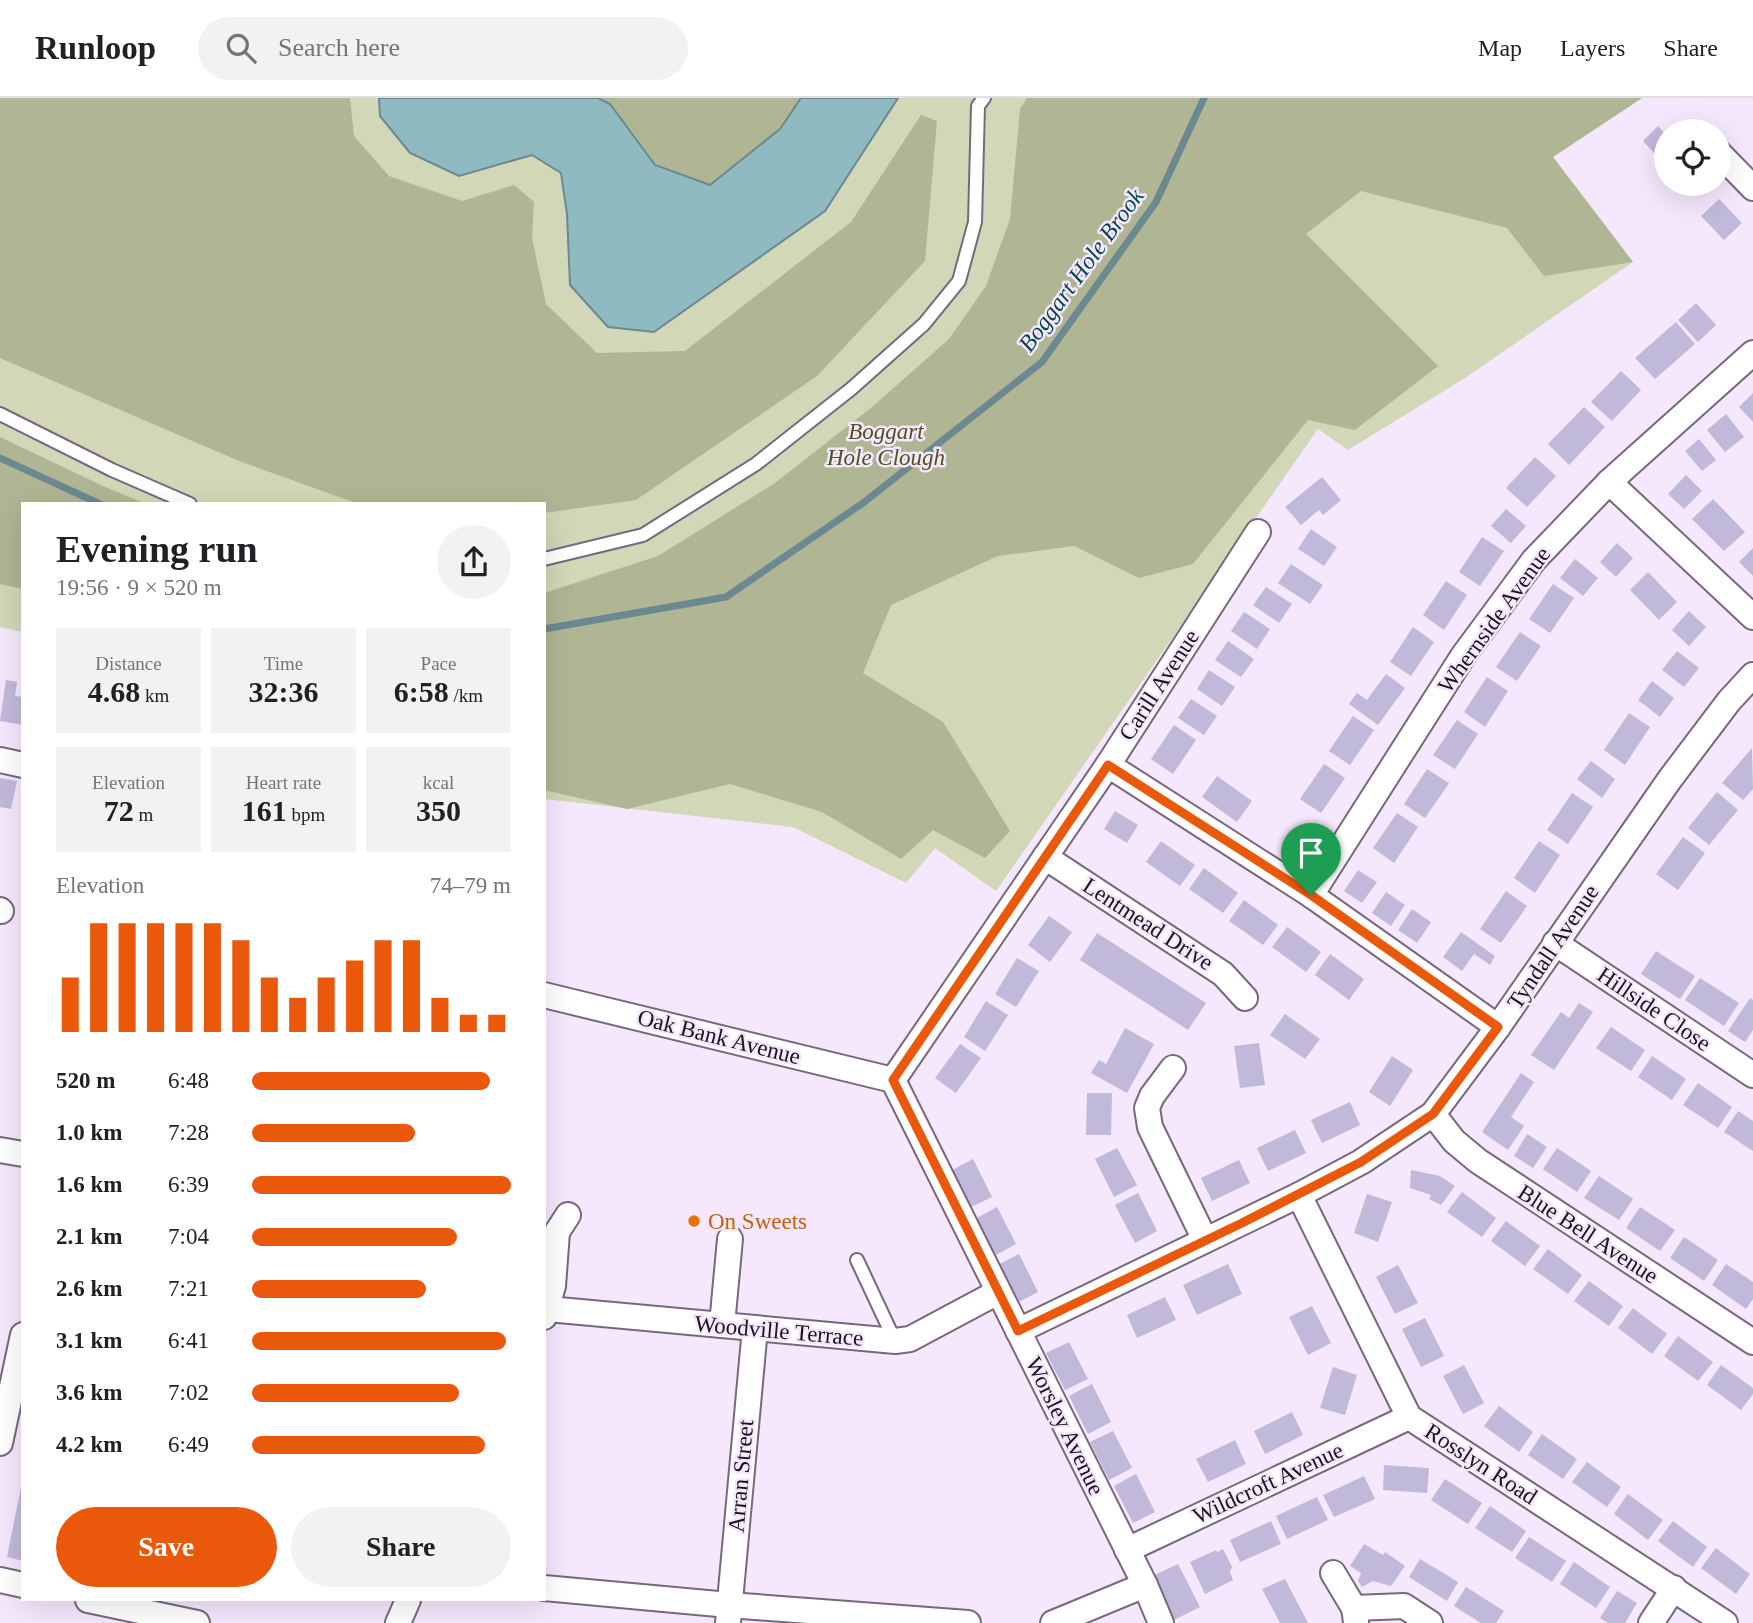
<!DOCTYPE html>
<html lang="en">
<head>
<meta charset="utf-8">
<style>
  body { margin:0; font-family:Georgia,serif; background:#f2f2f2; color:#202124; height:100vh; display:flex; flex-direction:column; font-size:26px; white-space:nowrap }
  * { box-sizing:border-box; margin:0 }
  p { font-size:23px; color:#757577 }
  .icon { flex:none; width:38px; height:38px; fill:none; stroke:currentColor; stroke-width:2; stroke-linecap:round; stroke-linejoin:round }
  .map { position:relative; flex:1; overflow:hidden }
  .sheet { position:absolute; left:21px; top:404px; width:525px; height:1099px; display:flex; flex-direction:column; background:#fff; border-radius:0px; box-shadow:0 7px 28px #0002 }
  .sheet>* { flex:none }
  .tools { position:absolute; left:1654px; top:21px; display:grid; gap:14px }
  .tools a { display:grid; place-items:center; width:77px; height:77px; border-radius:50%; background:#fff; box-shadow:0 7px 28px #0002; font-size:35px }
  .pin { position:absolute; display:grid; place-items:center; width:60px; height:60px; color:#fff; margin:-72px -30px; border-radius:50% 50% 50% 0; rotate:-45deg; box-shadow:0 0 7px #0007 }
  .pin .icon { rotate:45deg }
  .round { display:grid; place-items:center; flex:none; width:74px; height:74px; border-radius:37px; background:#f2f2f2 }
  .overview { display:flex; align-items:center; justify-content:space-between; height:119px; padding:0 35px }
  h1 { font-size:38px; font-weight:600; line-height:52px }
  .metrics { display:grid; grid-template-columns:repeat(3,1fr); gap:10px; height:119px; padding:7px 35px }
  .metrics div { display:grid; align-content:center; border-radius:0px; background:#f2f2f2; text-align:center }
  .metrics b { font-size:30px; font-weight:600 }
  .metrics small { font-size:19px; font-weight:400 }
  .metrics p { font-size:19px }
  .chart { height:196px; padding:14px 35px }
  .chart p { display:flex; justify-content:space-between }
  .chart svg { width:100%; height:126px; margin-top:7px; stroke:#ea580c; stroke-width:6 }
  .cta { display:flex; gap:14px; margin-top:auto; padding:14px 35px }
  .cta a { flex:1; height:80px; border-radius:42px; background:#ea580c; color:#fff; font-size:28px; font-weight:600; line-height:80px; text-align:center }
  .cta a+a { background:#f2f2f2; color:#202124 }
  ul { padding:0 35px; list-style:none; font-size:23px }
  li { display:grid; grid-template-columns:112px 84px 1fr; align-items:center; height:52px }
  li i { height:18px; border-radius:9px; background:#ea580c }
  header { display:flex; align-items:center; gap:42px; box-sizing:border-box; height:98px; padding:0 35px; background:#fff; border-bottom:2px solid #e0e0e0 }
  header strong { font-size:33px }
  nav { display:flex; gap:38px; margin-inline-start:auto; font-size:24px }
  .search { width:490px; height:63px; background:#f2f2f2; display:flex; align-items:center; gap:18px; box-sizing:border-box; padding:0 24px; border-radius:38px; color:#757577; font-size:26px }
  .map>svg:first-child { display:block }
  .green { fill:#d2d7b7 }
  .forest { fill:#b0b594 }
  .water { fill:#8fbac2; stroke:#6c8890; stroke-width:2 }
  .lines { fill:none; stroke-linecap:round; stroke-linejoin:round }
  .stream { stroke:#6c8890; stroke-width:7 }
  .building { fill:#c0b9da }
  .lane-casing { stroke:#77687f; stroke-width:16 }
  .street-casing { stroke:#77687f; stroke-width:28 }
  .lane { stroke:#fff; stroke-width:12 }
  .street { stroke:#fff; stroke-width:24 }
  .route-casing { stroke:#fff; stroke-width:14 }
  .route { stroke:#ea580c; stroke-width:9 }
  .food-dot { fill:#e8710a; stroke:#f5e7fc; stroke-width:2.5 }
  .labels { text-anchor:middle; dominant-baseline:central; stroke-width:5; stroke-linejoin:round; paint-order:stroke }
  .park-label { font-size:23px; font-style:italic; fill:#4d531d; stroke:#f5e7fc }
  .street-label { font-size:23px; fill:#19141d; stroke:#f5e7fc }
  .food-label { font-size:23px; fill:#c56008; stroke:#f5e7fc; text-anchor:start }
  .water-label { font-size:24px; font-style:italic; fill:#044750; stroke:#f5e7fc }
</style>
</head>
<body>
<header>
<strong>Runloop</strong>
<div class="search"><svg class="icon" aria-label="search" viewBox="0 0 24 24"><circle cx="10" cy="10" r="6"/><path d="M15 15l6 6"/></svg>Search here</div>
<nav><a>Map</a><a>Layers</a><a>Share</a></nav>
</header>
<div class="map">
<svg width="1753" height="1525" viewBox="0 0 1753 1525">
  <rect width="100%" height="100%" fill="#f5e7fc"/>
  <!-- green -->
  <polygon class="green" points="0,0 1642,0 1553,59 1633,164 1465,280 1348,352 1318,331 996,793 935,750 906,785 793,729 544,701 544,406 23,406 23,534 0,529"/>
  <!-- forest -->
  <g class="forest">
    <polygon points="0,0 350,0 354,38 389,78 462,103 514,87 534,104 532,140 546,206 597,255 685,253 851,124 921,17 937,23 925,163 817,278 636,402 544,415 544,406 359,406 239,363 0,260"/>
    <polygon points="598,0 801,0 780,31 710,87 655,67 610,6"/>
    <polygon points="1027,0 1642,0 1553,59 1633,164 1544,178 1507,130 1361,93 1306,136 1438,268 1355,332 1308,322 1193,466 1139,480 1074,448 998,458 891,507 863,575 943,624 1010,733 985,760 933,732 901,761 822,714 730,686 627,711 544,692 544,495 658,458 775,385 872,309 949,241 986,188 1010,121 1020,11"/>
    <polygon points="0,339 103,388 146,406 23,406 23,491 0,486"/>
  </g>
  <!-- water -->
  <polygon class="water" points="379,0 598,0 610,6 655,67 710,87 780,31 801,0 898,0 825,113 654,234 608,229 570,187 567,116 561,75 532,57 459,78 410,55 380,18"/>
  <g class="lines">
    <!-- stream -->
    <g class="stream">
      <polyline points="0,360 100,406"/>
      <polyline points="544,531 726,499 863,405 1042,264 1156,104 1204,0"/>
    </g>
  </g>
  <!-- building -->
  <g class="building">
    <polygon points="1658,28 1666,37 1664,66 1643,43"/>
    <polygon points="1680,86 1703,86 1691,97"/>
    <polygon points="1719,101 1742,125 1724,142 1701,118"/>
    <polygon points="1696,205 1716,227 1698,244 1678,222"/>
    <polygon points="1676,224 1695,246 1655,281 1635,260"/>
    <polygon points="1621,273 1641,292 1612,323 1591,304"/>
    <polygon points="1753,295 1753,324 1739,309"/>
    <polygon points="1584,309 1605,329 1569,367 1548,346"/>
    <polygon points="1726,316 1744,339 1725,354 1707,332"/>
    <polygon points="1699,341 1716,362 1702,373 1685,353"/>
    <polygon points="1535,359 1556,378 1527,409 1506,390"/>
    <polygon points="1686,377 1702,393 1684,411 1668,396"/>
    <polygon points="1322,379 1341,402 1323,417 1319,412 1301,427 1285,409"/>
    <polygon points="1713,401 1745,434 1724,453 1692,421"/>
    <polygon points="1506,411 1526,428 1511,445 1491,428"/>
    <polygon points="1311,431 1337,449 1324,468 1298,451"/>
    <polygon points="1482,439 1504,453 1480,488 1459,474"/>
    <polygon points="1617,445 1633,460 1616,479 1600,464"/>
    <polygon points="1753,450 1753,478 1739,464"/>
    <polygon points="1575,461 1598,480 1583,498 1560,480"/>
    <polygon points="1291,466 1323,487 1310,506 1278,485"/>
    <polygon points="1648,474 1677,504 1659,522 1630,492"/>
    <polygon points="1446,483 1467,497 1444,532 1423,517"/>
    <polygon points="1553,486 1574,500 1550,535 1529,521"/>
    <polygon points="1266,489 1292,506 1279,525 1253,507"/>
    <polygon points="1689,513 1706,529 1689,548 1672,532"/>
    <polygon points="1244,514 1270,531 1257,551 1231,533"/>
    <polygon points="1413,529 1434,544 1411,578 1390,564"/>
    <polygon points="1520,534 1541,548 1517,583 1496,569"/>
    <polygon points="1228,543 1254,561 1241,579 1215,562"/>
    <polygon points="1677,553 1699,570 1684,589 1662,572"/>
    <polygon points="1209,572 1235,589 1222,608 1197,591"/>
    <polygon points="1386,576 1405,590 1378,627 1349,606 1357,595 1367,602"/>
    <polygon points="1487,579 1508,593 1485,629 1464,614"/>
    <polygon points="6,582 17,584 15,598 23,599 23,627 0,623"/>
    <polygon points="1652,583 1674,600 1660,619 1638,602"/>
    <polygon points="1191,601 1217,618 1204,637 1178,620"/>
    <polygon points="1629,615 1650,629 1625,667 1604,652"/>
    <polygon points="1353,618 1374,632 1350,667 1329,653"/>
    <polygon points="1457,622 1478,636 1455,671 1433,657"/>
    <polygon points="1174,627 1196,642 1173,676 1151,661"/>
    <polygon points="1752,650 1753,691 1743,702 1722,685"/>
    <polygon points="1591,663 1615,681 1602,700 1577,681"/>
    <polygon points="1324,666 1345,680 1321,715 1300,701"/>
    <polygon points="1427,671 1449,685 1425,720 1404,706"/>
    <polygon points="1217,678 1252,703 1237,724 1202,699"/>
    <polygon points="0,680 17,683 11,711 0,709"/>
    <polygon points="1717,694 1738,712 1709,747 1688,730"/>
    <polygon points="1572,695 1593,709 1568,746 1547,732"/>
    <polygon points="1115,713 1138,727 1127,745 1104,731"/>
    <polygon points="1397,715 1418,729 1394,765 1373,750"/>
    <polygon points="1683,739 1705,755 1678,792 1656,776"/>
    <polygon points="1161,743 1195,767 1180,788 1146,764"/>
    <polygon points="1539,743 1560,757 1535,795 1514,780"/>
    <polygon points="1204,770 1238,795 1223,815 1189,791"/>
    <polygon points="1358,772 1377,784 1362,805 1344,793"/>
    <polygon points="1506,793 1527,808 1501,845 1480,831"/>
    <polygon points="1386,794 1405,807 1391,828 1372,815"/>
    <polygon points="1244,802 1278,827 1263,847 1229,823"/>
    <polygon points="1412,811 1431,824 1417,845 1398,832"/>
    <polygon points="1049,818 1072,834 1050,864 1028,847"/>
    <polygon points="1287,829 1321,854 1306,874 1272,849"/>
    <polygon points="1461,834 1495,858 1490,867 1474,856 1462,873 1443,859"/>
    <polygon points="1097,835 1206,905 1188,932 1080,862"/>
    <polygon points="1656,853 1695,878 1680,901 1641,876"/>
    <polygon points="1330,856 1364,881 1349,902 1315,877"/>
    <polygon points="1017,860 1039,873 1016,909 995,896"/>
    <polygon points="1700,880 1739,905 1724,928 1685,902"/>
    <polygon points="1750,900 1753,902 1753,932 1745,944 1728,933"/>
    <polygon points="986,903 1008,917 985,953 964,939"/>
    <polygon points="1579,905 1593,914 1554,972 1531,957 1561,914 1569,920"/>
    <polygon points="1285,916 1320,941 1305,961 1270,937"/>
    <polygon points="1611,929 1645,952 1631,973 1596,950"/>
    <polygon points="1125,930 1154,946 1127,995 1091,975 1099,962 1106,966"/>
    <polygon points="1259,945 1265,987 1240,990 1234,948"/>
    <polygon points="960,946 981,960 956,995 935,980"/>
    <polygon points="1392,958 1413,972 1390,1008 1369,994"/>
    <polygon points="1652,958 1686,981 1672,1002 1638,979"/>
    <polygon points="1521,975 1534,984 1511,1019 1524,1028 1508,1052 1482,1034"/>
    <polygon points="1698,985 1732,1009 1718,1030 1683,1007"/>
    <polygon points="1087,995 1112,995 1111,1037 1086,1037"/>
    <polygon points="1350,1004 1360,1027 1322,1045 1311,1022"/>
    <polygon points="1738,1013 1753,1023 1753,1053 1724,1034"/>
    <polygon points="1295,1032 1306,1055 1268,1073 1257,1050"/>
    <polygon points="1527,1036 1547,1049 1533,1070 1514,1058"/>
    <polygon points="1117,1050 1137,1087 1114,1099 1095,1061"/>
    <polygon points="1557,1050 1591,1073 1577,1094 1543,1071"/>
    <polygon points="973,1061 992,1099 969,1110 950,1073"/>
    <polygon points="1239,1062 1250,1085 1212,1103 1201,1080"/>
    <polygon points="1411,1072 1440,1078 1455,1088 1441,1107 1429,1101 1431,1097 1410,1090"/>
    <polygon points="1599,1078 1633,1101 1619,1122 1584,1100"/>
    <polygon points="1462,1094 1496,1120 1482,1139 1447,1114"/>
    <polygon points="1138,1095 1157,1133 1135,1145 1115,1107"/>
    <polygon points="1367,1096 1392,1104 1378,1144 1354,1135"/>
    <polygon points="997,1109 1016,1146 994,1158 975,1121"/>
    <polygon points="1640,1109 1675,1132 1660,1153 1626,1130"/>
    <polygon points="1506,1123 1540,1148 1525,1168 1491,1143"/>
    <polygon points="1684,1139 1718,1162 1704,1183 1670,1160"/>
    <polygon points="1548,1151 1582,1177 1568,1196 1533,1171"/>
    <polygon points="1019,1156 1038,1194 1015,1206 996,1168"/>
    <polygon points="1228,1166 1242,1196 1197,1217 1183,1187"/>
    <polygon points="1726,1166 1753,1184 1753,1201 1746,1211 1712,1187"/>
    <polygon points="1398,1167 1418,1205 1395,1216 1376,1179"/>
    <polygon points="1589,1183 1623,1208 1609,1228 1574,1203"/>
    <polygon points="1165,1199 1176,1222 1137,1240 1127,1217"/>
    <polygon points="1312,1208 1331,1245 1308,1257 1289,1219"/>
    <polygon points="1633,1210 1667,1236 1652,1256 1618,1230"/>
    <polygon points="1425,1220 1444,1258 1421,1269 1402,1231"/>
    <polygon points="1678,1238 1713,1264 1698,1283 1664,1258"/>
    <polygon points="1069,1244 1088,1281 1065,1292 1046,1255"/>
    <polygon points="1464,1267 1484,1305 1463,1316 1443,1278"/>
    <polygon points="1721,1267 1753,1290 1753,1296 1741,1312 1707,1287"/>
    <polygon points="1333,1269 1357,1277 1345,1317 1320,1310"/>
    <polygon points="1092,1286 1111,1324 1088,1336 1069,1298"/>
    <polygon points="1499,1308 1533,1334 1519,1354 1484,1328"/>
    <polygon points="1292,1314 1303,1337 1265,1356 1254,1333"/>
    <polygon points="1113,1333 1132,1370 1109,1382 1090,1344"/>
    <polygon points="1542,1336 1577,1361 1563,1381 1528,1357"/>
    <polygon points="1235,1342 1246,1366 1208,1384 1196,1361"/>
    <polygon points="1587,1364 1621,1389 1607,1409 1572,1384"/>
    <polygon points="1384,1367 1429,1370 1427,1395 1383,1392"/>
    <polygon points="1136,1376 1155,1414 1133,1425 1114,1388"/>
    <polygon points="1364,1378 1375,1401 1334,1419 1323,1397"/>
    <polygon points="1445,1381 1482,1405 1468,1426 1431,1402"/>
    <polygon points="21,1389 23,1389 23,1463 7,1459"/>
    <polygon points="1628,1396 1663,1422 1648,1442 1614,1416"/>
    <polygon points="1317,1399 1328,1422 1287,1441 1276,1418"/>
    <polygon points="1490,1408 1526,1433 1512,1454 1475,1430"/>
    <polygon points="1271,1423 1281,1446 1240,1464 1230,1442"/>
    <polygon points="1673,1423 1707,1449 1693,1469 1658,1443"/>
    <polygon points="1529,1439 1566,1463 1552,1484 1515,1460"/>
    <polygon points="1364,1446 1383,1457 1385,1454 1405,1468 1391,1488 1373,1483 1362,1489 1358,1483 1361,1475 1350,1468"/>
    <polygon points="1716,1450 1750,1476 1736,1496 1701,1470"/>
    <polygon points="1223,1451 1232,1469 1230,1474 1233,1482 1205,1496 1190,1464 1216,1452 1217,1454"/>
    <polygon points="1420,1461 1458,1484 1447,1503 1409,1479"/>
    <polygon points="1574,1464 1610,1489 1596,1510 1560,1486"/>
    <polygon points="1178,1466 1200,1509 1170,1524 1148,1480"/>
    <polygon points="1285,1481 1308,1525 1280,1525 1262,1491"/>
    <polygon points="1466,1489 1504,1513 1496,1525 1481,1525 1454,1508"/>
    <polygon points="1617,1493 1637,1505 1625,1525 1608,1525 1600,1520"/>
  </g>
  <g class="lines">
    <!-- lane casing -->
    <g class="lane-casing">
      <g id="lane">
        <polyline points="0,316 112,372 190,406"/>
        <polyline points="544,461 643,437 756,366 851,291 924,226 959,183 975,124 978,8 984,0"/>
        <polyline points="857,1162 895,1243"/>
      </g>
    </g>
    <!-- street casing -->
    <g class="street-casing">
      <g id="street">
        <polyline points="1718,54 1753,90"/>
        <polyline points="1609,384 1753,519"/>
        <polyline points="0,662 23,667"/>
        <polyline points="1108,667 1311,797 1498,929"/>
        <polyline points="1045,759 1223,876 1245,900"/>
        <polyline points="1311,797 1463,558 1534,462 1609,384 1753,255"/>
        <polyline points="0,812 1,813"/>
        <polyline points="1555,845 1753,977"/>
        <polyline points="544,897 893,982"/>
        <polyline points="1173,970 1152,998 1147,1010 1150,1029 1205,1142"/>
        <polyline points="893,982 1108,667 1258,434"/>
        <polyline points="893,982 1145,1487 1161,1525"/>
        <polyline points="1433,1016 1454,1043 1478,1063 1753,1244"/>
        <polyline points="0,1052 23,1056"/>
        <polyline points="1299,1097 1409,1319 1725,1525"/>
        <polyline points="548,1211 895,1243 910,1241 998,1194"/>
        <polyline points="544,1219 553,1188 557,1134 568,1117"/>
        <polyline points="722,1227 730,1141"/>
        <polyline points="1018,1233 1299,1097 1361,1064 1433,1016 1498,929 1670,681 1729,603 1753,577"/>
        <polyline points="0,1345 23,1237"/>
        <polyline points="1127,1452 1409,1319"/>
        <polyline points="1333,1475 1354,1510 1356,1524"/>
        <polyline points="0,1482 23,1487"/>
        <polyline points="544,1490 729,1507 968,1525"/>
        <polyline points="88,1502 197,1525"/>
        <polyline points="1354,1510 1404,1508 1430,1525"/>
        <polyline points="398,1525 408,1502"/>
        <polyline points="728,1525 755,1230"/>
        <polyline points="1053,1525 1145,1487"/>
        <polyline points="1651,1525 1674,1490"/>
      </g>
    </g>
    <!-- lane -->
    <use href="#lane" class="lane"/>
    <!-- street -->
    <use href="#street" class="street"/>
  </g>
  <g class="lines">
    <!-- route casing -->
    <g class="route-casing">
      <polygon id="route" points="1108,667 1311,797 1498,929 1433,1016 1361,1064 1242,1125 1018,1233 893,982"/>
    </g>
    <!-- route -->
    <use href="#route" class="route"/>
  </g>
  <!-- markers -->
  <circle class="food-dot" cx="694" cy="1123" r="7"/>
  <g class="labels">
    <!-- park labels -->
    <g class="park-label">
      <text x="886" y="333">Boggart<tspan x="886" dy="26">Hole Clough</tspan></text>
    </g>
    <!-- street labels -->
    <g class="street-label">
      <text transform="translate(1494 522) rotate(-54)">Whernside Avenue</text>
      <text transform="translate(1159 587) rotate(-57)">Carill Avenue</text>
      <text transform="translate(1148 826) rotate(33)">Lentmead Drive</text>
      <text transform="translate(1553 849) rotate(-56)">Tyndall Avenue</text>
      <text transform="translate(1654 911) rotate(34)">Hillside Close</text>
      <text transform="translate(719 939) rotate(14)">Oak Bank Avenue</text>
      <text transform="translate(1588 1136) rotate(33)">Blue Bell Avenue</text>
      <text transform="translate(779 1233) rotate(5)">Woodville Terrace</text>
      <text transform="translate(1065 1328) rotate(64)">Worsley Avenue</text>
      <text transform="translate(1481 1366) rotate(33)">Rosslyn Road</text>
      <text transform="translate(741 1378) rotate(-85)">Arran Street</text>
      <text transform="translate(1268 1385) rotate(-25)">Wildcroft Avenue</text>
    </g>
    <!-- food labels -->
    <g class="food-label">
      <text x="708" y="1123">On Sweets</text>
    </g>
    <!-- water labels -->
    <g class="water-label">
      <text transform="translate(1081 172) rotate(-54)">Boggart Hole Brook</text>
    </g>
  </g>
</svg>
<div class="tools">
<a><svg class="icon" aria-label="locate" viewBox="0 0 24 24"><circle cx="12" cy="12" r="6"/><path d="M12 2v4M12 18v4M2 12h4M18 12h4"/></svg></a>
</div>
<div class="pin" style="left:1311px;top:797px;background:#1e9e55"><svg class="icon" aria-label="arrive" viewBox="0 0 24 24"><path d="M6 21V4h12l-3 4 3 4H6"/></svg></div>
<section class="sheet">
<div class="overview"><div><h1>Evening run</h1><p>19:56 · 9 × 520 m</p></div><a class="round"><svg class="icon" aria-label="share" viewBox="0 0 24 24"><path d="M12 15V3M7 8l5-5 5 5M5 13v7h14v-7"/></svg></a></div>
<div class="metrics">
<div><p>Distance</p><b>4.68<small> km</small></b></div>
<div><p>Time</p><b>32:36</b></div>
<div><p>Pace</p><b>6:58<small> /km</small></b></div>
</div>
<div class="metrics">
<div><p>Elevation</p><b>72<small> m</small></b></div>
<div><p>Heart rate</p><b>161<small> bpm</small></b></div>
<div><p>kcal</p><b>350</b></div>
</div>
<div class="chart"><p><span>Elevation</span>74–79 m</p>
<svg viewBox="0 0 160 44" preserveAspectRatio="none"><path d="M5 44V25M15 44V6M25 44V6M35 44V6M45 44V6M55 44V6M65 44V12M75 44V25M85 44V32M95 44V25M105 44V19M115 44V12M125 44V12M135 44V32M145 44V38M155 44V38"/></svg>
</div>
<ul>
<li><b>520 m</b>6:48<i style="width:92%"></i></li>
<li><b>1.0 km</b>7:28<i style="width:63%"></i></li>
<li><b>1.6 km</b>6:39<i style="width:100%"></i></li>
<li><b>2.1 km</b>7:04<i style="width:79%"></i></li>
<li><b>2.6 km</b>7:21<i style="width:67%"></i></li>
<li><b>3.1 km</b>6:41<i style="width:98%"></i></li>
<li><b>3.6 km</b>7:02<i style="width:80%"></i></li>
<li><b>4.2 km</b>6:49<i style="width:90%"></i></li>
</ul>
<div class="cta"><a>Save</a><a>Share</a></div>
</section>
</div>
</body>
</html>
